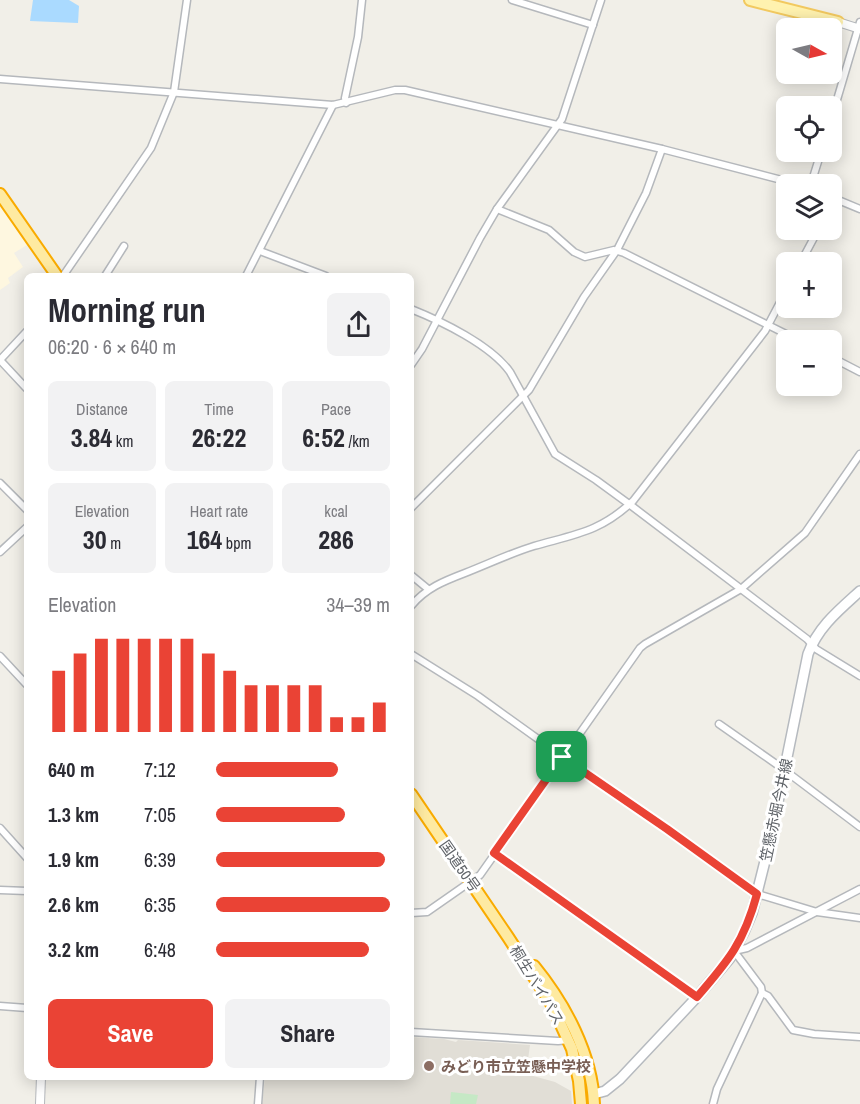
<!DOCTYPE html>
<html lang="en">
<head>
<meta charset="utf-8">
<style>
  body { margin:0; font-family:"Archivo Narrow","Noto Sans JP",sans-serif; background:#f2f2f3; color:#2b2b33; height:100vh; display:flex; flex-direction:column; font-size:22px; white-space:nowrap }
  * { box-sizing:border-box; margin:0 }
  p { font-size:20px; color:#7c7c81 }
  .icon { flex:none; width:33px; height:33px; fill:none; stroke:currentColor; stroke-width:2; stroke-linecap:round; stroke-linejoin:round }
  .map { position:relative; flex:1; overflow:hidden }
  .sheet { position:absolute; left:24px; top:273px; width:390px; height:807px; display:flex; flex-direction:column; background:#fff; border-radius:9px; box-shadow:0 3px 15px #0003 }
  .sheet>* { flex:none }
  .needle { width:39px; rotate:98deg }
  .buttons { position:absolute; left:776px; top:18px; display:grid; gap:12px }
  .buttons a { display:grid; place-items:center; width:66px; height:66px; border-radius:9px; background:#fff; box-shadow:0 3px 15px #0003; font-size:30px }
  .pin { position:absolute; display:grid; place-items:center; width:51px; height:51px; color:#fff; margin:-26px; border-radius:12px; box-shadow:0 3px 9px #0006 }
  .round { display:grid; place-items:center; flex:none; width:63px; height:63px; border-radius:9px; background:#f2f2f3 }
  .summary { display:flex; align-items:center; justify-content:space-between; height:102px; padding:0 24px }
  h1 { font-size:33px; font-weight:700; line-height:45px }
  .metrics { display:grid; grid-template-columns:repeat(3,1fr); gap:9px; height:102px; padding:6px 24px }
  .metrics div { display:grid; align-content:center; border-radius:9px; background:#f2f2f3; text-align:center }
  .metrics b { font-size:26px; font-weight:700 }
  .metrics small { font-size:16px; font-weight:400 }
  .metrics p { font-size:16px }
  .chart { height:168px; padding:12px 24px }
  .chart p { display:flex; justify-content:space-between }
  .chart svg { width:100%; height:108px; margin-top:6px; stroke:#ea4335; stroke-width:6 }
  .cta { display:flex; gap:12px; margin-top:auto; padding:12px 24px }
  .cta a { flex:1; height:69px; border-radius:9px; background:#ea4335; color:#fff; font-size:24px; font-weight:700; line-height:69px; text-align:center }
  .cta a+a { background:#f2f2f3; color:#2b2b33 }
  ul { padding:0 24px; list-style:none; font-size:20px }
  li { display:grid; grid-template-columns:96px 72px 1fr; align-items:center; height:45px }
  li i { height:15px; border-radius:8px; background:#ea4335 }
  .map>svg:first-child { display:block }
  .commercial { fill:#fef7e0 }
  .education { fill:#e1ded6 }
  .green { fill:#c5e8c5 }
  .water { fill:#aadaff }
  .lines { fill:none; stroke-linecap:round; stroke-linejoin:round }
  .minor-casing { stroke:#b5b8bc; stroke-width:9 }
  .tertiary-casing { stroke:#b5b8bc; stroke-width:10 }
  .secondary-casing { stroke:#b6babf; stroke-width:12 }
  .primary-casing { stroke:#f2c960; stroke-width:14 }
  .trunk-casing { stroke:#f9ab00; stroke-width:14 }
  .minor { stroke:#fff; stroke-width:6 }
  .tertiary { stroke:#fff; stroke-width:8 }
  .secondary { stroke:#fff; stroke-width:9 }
  .primary { stroke:#fff2af; stroke-width:10 }
  .trunk { stroke:#feeaa1; stroke-width:10 }
  .route-casing { stroke:#fff; stroke-width:12 }
  .route { stroke:#ea4335; stroke-width:8 }
  .education-dot { fill:#8d6e63; stroke:#fff; stroke-width:2 }
  .labels { text-anchor:middle; dominant-baseline:central; stroke-width:6; stroke-linejoin:round; paint-order:stroke }
  .street-label { font-size:15px; fill:#5f6368; stroke:#fff }
  .education-label { font-size:15px; font-weight:bold; fill:#785e54; stroke:#fff; text-anchor:start }
</style>
</head>
<body>
<div class="map">
<svg width="860" height="1104" viewBox="0 0 860 1104">
  <rect width="100%" height="100%" fill="#f1efe8"/>
  <!-- commercial -->
  <polygon class="commercial" points="0,204 27,245 14,253 23,267 8,278 10,283 0,290"/>
  <!-- education -->
  <polygon class="education" points="411,1037 444,1039 456,1042 458,1040 530,1045 526,1074 555,1082 571,1091 572,1104 262,1104 265,1077 411,1077"/>
  <!-- green -->
  <polygon class="green" points="451,1092 478,1095 476,1104 450,1104"/>
  <!-- water -->
  <polygon class="water" points="33,0 69,0 79,6 78,23 30,21"/>
  <g class="lines">
    <!-- minor casing -->
    <g class="minor-casing">
      <g id="minor">
        <polyline points="512,0 593,25"/>
        <polyline points="0,79 333,105 395,90 405,90 662,149 797,184"/>
        <polyline points="346,103 345,98 358,37 362,0"/>
        <polyline points="831,120 860,22"/>
        <polyline points="811,184 821,152"/>
        <polyline points="831,197 860,209"/>
        <polyline points="497,209 549,230 574,252 585,257 614,250 624,253 798,340"/>
        <polyline points="260,251 326,276"/>
        <polyline points="801,262 818,230"/>
        <polyline points="63,276 151,148 174,92 187,0"/>
        <polyline points="105,276 124,246"/>
        <polyline points="246,276 333,105"/>
        <path d="M411,309C441,321 491,345 510,372L555,454L596,480L633,507L807,639L816,649L860,676"/>
        <polyline points="831,357 860,372"/>
        <polyline points="0,360 27,389"/>
        <polyline points="0,360 27,331"/>
        <polyline points="411,365 422,349 480,238 497,209 562,119 601,0"/>
        <polyline points="0,483 27,510"/>
        <polyline points="411,508 529,390 584,297 617,250 646,193 662,149"/>
        <polyline points="0,552 27,527"/>
        <polyline points="411,575 428,589"/>
        <path d="M411,606C426,588 444,581 465,573C488,564 511,553 534,546C576,534 600,532 633,501L765,331L786,291"/>
        <polyline points="411,654 478,696 623,800 667,829 754,893 817,912 860,918"/>
        <polyline points="0,656 27,685"/>
        <polyline points="719,724 779,766 860,827"/>
        <polyline points="0,828 27,858"/>
        <polyline points="494,853 697,997"/>
        <polyline points="0,890 27,891"/>
        <polyline points="411,913 427,912 480,875 640,648 645,644 741,589 805,533 860,454"/>
        <polyline points="734,951 761,987 762,993 768,996 793,1030 814,1034 860,1037"/>
        <polyline points="734,951 747,948 860,889"/>
        <polyline points="0,1006 27,1008"/>
        <polyline points="411,1032 558,1041 569,1040"/>
        <polyline points="258,1104 260,1077"/>
        <polyline points="713,1104 717,1089 762,993"/>
      </g>
    </g>
    <!-- tertiary casing -->
    <g class="tertiary-casing">
      <g id="tertiary">
        <polyline points="838,22 860,29"/>
        <polyline points="40,1104 41,1077"/>
      </g>
    </g>
    <!-- secondary casing -->
    <g class="secondary-casing">
      <path id="secondary" d="M594,1094L605,1091L620,1079L697,997L730,958L744,932L752,913L770,841L808,654C818,627 839,610 860,591"/>
    </g>
    <!-- primary casing -->
    <g class="primary-casing">
      <polyline id="primary" points="750,0 838,22"/>
    </g>
    <!-- trunk casing -->
    <g class="trunk-casing">
      <g id="trunk">
        <polyline points="0,194 57,276"/>
        <polyline points="411,794 508,937 552,1005 572,1049 579,1081 581,1104"/>
        <path d="M534,966C565,1004 592,1054 594,1104"/>
      </g>
    </g>
    <!-- minor -->
    <use href="#minor" class="minor"/>
    <!-- tertiary -->
    <use href="#tertiary" class="tertiary"/>
    <!-- secondary -->
    <use href="#secondary" class="secondary"/>
    <!-- primary -->
    <use href="#primary" class="primary"/>
    <!-- trunk -->
    <use href="#trunk" class="trunk"/>
  </g>
  <g class="lines">
    <!-- route casing -->
    <g class="route-casing">
      <path id="route" d="M562,757L667,829L757,894C744,942 729,960 697,997L494,853Z"/>
    </g>
    <!-- route -->
    <use href="#route" class="route"/>
  </g>
  <!-- markers -->
  <circle class="education-dot" cx="429" cy="1066" r="6"/>
  <g class="labels">
    <!-- street labels -->
    <g class="street-label">
      <text transform="translate(776 810) rotate(-78)">笠懸赤堀今井線</text>
      <text transform="translate(460 866) rotate(55)">国道50号</text>
      <text transform="translate(537 985) rotate(59)">桐生バイパス</text>
    </g>
    <!-- education labels -->
    <g class="education-label">
      <text x="441" y="1066">みどり市立笠懸中学校</text>
    </g>
  </g>
</svg>
<div class="buttons">
<a><svg class="needle" viewBox="-14 -14 28 28"><path d="M0-13l5 13h-10z" fill="#e53935"/><path d="M0 13l5-13h-10z" fill="#7c7c81"/></svg></a>
<a><svg class="icon" aria-label="locate" viewBox="0 0 24 24"><circle cx="12" cy="12" r="6"/><path d="M12 2v4M12 18v4M2 12h4M18 12h4"/></svg></a>
<a><svg class="icon" aria-label="layers" viewBox="0 0 24 24"><path d="M12 4l9 5-9 5-9-5zM3 14l9 5 9-5"/></svg></a>
<a>+</a>
<a>−</a>
</div>
<div class="pin" style="left:562px;top:757px;background:#1e9e55"><svg class="icon" aria-label="arrive" viewBox="0 0 24 24"><path d="M6 21V4h12l-3 4 3 4H6"/></svg></div>
<section class="sheet">
<div class="summary"><div><h1>Morning run</h1><p>06:20 · 6 × 640 m</p></div><a class="round"><svg class="icon" aria-label="share" viewBox="0 0 24 24"><path d="M12 15V3M7 8l5-5 5 5M5 13v7h14v-7"/></svg></a></div>
<div class="metrics">
<div><p>Distance</p><b>3.84<small> km</small></b></div>
<div><p>Time</p><b>26:22</b></div>
<div><p>Pace</p><b>6:52<small> /km</small></b></div>
</div>
<div class="metrics">
<div><p>Elevation</p><b>30<small> m</small></b></div>
<div><p>Heart rate</p><b>164<small> bpm</small></b></div>
<div><p>kcal</p><b>286</b></div>
</div>
<div class="chart"><p><span>Elevation</span>34–39 m</p>
<svg viewBox="0 0 160 44" preserveAspectRatio="none"><path d="M5 44V19M15 44V12M25 44V6M35 44V6M45 44V6M55 44V6M65 44V6M75 44V12M85 44V19M95 44V25M105 44V25M115 44V25M125 44V25M135 44V38M145 44V38M155 44V32"/></svg>
</div>
<ul>
<li><b>640 m</b>7:12<i style="width:70%"></i></li>
<li><b>1.3 km</b>7:05<i style="width:74%"></i></li>
<li><b>1.9 km</b>6:39<i style="width:97%"></i></li>
<li><b>2.6 km</b>6:35<i style="width:100%"></i></li>
<li><b>3.2 km</b>6:48<i style="width:88%"></i></li>
</ul>
<div class="cta"><a>Save</a><a>Share</a></div>
</section>
</div>
</body>
</html>
